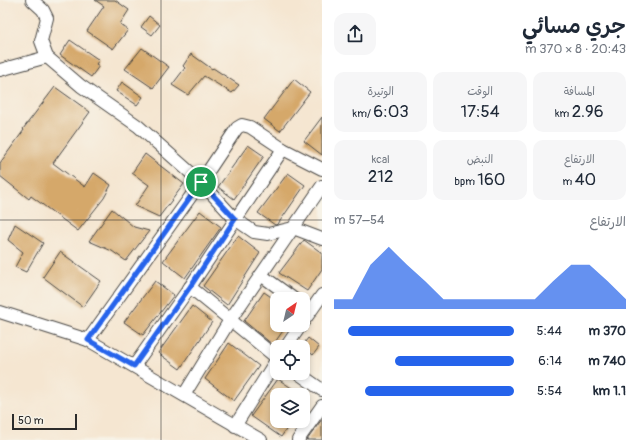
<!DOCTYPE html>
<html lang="ar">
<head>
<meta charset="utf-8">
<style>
  body { margin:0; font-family:Pangolin,"Playpen Sans Arabic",sans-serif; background:#f6f6f7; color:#1f2937; direction:rtl; height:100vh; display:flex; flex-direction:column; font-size:15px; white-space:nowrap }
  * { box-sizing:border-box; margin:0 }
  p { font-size:13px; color:#747a83 }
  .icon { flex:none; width:22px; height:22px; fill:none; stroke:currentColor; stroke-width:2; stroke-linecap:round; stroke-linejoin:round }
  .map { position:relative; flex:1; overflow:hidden; direction:ltr }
  .side { display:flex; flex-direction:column; background:#fff; width:316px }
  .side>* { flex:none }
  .needle { width:26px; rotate:35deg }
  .buttons { position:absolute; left:270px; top:292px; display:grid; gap:8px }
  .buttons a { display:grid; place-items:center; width:40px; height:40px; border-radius:8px; background:#fff; box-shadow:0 2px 6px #0003; font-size:20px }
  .scale { position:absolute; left:12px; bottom:10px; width:65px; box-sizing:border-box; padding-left:4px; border:2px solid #2b2b2b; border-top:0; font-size:11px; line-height:14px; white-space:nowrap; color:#2b2b2b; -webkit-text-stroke:3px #f7f3e8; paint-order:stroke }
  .pin { position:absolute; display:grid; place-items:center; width:34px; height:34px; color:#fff; margin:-17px; border:2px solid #fff; border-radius:50%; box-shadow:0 1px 4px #0007 }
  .round { display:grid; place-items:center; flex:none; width:42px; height:42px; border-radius:12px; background:#f6f6f7 }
  .overview { display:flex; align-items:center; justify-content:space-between; height:68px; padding:0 12px }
  h1 { font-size:22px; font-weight:600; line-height:30px }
  .metrics { display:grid; grid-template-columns:repeat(3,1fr); gap:6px; height:68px; padding:4px 12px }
  .metrics div { display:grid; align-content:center; border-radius:10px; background:#f6f6f7; text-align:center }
  .metrics b { font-size:17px; font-weight:600 }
  .metrics small { font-size:11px; font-weight:400 }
  .metrics p { font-size:11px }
  .chart { height:112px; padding:8px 12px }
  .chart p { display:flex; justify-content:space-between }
  .chart svg { width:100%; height:72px; margin-top:4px; fill:#2563eb; opacity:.7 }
  ul { padding:0 12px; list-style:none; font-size:13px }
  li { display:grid; grid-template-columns:64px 48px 1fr; align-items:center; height:30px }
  li i { height:10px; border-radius:5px; background:#2563eb }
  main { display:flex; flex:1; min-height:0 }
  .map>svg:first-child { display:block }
  .building { fill:#d5a86a }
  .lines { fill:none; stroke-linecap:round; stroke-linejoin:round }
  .minor-casing { stroke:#494744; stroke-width:14 }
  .minor { stroke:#fff; stroke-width:12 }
  .route-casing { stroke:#fff; stroke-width:8 }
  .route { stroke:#2563eb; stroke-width:5 }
  .grid { fill:none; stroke:#2b2b2b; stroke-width:1; stroke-opacity:0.55 }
</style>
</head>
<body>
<main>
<section class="side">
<div class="overview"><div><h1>جري مسائي</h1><p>20:43 · 8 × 370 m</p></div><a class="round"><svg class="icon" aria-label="share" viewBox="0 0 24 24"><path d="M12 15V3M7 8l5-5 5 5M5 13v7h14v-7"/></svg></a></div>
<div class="metrics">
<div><p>المسافة</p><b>2.96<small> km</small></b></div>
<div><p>الوقت</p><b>17:54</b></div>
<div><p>الوتيرة</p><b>6:03<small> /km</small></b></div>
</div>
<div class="metrics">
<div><p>الارتفاع</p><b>40<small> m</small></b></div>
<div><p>النبض</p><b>160<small> bpm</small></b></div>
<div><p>kcal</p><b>212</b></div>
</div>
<div class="chart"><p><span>الارتفاع</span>54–57 m</p>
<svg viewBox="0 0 160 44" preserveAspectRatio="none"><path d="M0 44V38L10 38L20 17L30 6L40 17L50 27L60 38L70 38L80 38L90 38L100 38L110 38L120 27L130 17L140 17L150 27L160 38V44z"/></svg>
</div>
<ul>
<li><b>370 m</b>5:44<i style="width:92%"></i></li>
<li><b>740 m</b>6:14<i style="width:66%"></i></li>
<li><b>1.1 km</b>5:54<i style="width:83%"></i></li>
</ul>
</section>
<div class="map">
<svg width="322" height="440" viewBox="0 0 322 440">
  <rect width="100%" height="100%" fill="#f7f3e8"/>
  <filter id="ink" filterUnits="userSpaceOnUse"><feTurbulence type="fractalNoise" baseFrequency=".025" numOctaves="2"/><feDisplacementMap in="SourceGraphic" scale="8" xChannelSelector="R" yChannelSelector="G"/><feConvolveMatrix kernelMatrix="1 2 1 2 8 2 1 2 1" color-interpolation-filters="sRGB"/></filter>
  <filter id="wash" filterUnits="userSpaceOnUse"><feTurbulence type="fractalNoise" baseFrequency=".012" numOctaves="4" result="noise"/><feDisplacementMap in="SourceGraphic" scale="16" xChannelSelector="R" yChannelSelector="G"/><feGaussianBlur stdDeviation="0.9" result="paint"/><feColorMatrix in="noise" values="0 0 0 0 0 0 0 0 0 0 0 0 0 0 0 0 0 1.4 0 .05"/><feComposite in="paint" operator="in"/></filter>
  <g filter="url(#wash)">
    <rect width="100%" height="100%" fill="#f5e6d1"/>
    <g id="blocks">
      <!-- building -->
      <g class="building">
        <polygon points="95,0 115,0 129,10 120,24 128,30 113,49 87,31 104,6"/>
        <polygon points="149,16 160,25 152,35 141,27"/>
        <polygon points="70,40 99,60 96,64 99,66 91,77 60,55"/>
        <polygon points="142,48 169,67 153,88 125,69"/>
        <polygon points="191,54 212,69 213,68 239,85 232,93 204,76 188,95 172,85 185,68 183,66"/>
        <polygon points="294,79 310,92 280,131 264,119"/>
        <polygon points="122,82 143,97 137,105 116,91"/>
        <polygon points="55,87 90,112 53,163 85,187 94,173 111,185 104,198 78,231 31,196 29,199 0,176 0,163 24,130 23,129"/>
        <polygon points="322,117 322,155 304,141"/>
        <polygon points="248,145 264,156 234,199 218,187"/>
        <polygon points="145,154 184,184 159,217 135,206 149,185 132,173"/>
        <polygon points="288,173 305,185 278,224 275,225 258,213"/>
        <polygon points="112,209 134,227 149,231 126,261 112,251 89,241"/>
        <polygon points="200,211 221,227 185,278 163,261"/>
        <polygon points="15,224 43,243 26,272 15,267 23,252 8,240"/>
        <polygon points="238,236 260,253 227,305 203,286"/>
        <polygon points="304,240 322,253 322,269 307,291 279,273"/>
        <polygon points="60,252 101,281 83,307 43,277"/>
        <polygon points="155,281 174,295 143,335 124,322"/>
        <polygon points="264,292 277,301 277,325 287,325 273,345 244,321"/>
        <polygon points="192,306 212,322 180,369 158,353"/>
        <polygon points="308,338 319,347 313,355 302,346"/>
        <polygon points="229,343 259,366 234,401 205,379"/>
        <polygon points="278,379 302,395 277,395 277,421 292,421 281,437 251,416"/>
        <polygon points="322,419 322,440 307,440"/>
      </g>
    </g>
  </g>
  <g filter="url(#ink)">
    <use href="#blocks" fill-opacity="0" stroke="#494744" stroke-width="1"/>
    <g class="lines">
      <!-- minor casing -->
      <g class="minor-casing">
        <g id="minor">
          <polyline points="32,0 43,10 47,18 41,41 47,57 81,86 138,126 201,182 235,219 254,232 268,234 293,228 322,239"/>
          <polyline points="0,70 47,57"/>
          <polyline points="261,275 294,299"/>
          <polyline points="190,287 277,358"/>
          <polyline points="0,312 88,340 261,440"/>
          <polyline points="303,322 322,295"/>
          <polyline points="88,340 201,182 237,128 242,125 250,127 283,149 322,169"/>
          <polyline points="286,347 301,325"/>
          <polyline points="134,366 190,287 283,149"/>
          <polyline points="298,373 322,390"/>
          <polyline points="184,395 230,320 322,186"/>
          <polyline points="235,426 277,359"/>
          <polyline points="298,440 322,406"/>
        </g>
      </g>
      <!-- minor -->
      <use href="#minor" class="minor"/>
    </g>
  </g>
  <g class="lines" filter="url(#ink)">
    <!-- route casing -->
    <g class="route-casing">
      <polygon id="route" points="201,182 235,219 190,287 134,366 88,340"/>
    </g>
    <!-- route -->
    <use href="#route" class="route"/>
  </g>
  <!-- grid -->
  <path class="grid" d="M161,0V440M0,220H322"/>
</svg>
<div class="buttons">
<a><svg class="needle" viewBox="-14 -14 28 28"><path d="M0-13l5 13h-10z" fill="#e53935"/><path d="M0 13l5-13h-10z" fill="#747a83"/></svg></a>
<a><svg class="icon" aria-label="locate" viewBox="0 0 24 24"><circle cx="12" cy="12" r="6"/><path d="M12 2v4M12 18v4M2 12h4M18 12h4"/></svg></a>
<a><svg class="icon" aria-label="layers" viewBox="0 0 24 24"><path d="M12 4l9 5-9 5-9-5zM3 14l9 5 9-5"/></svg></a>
</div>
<div class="scale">50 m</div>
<div class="pin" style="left:201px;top:182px;background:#1e9e55"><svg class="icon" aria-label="arrive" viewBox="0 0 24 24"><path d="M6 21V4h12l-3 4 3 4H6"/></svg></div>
</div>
</main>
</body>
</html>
